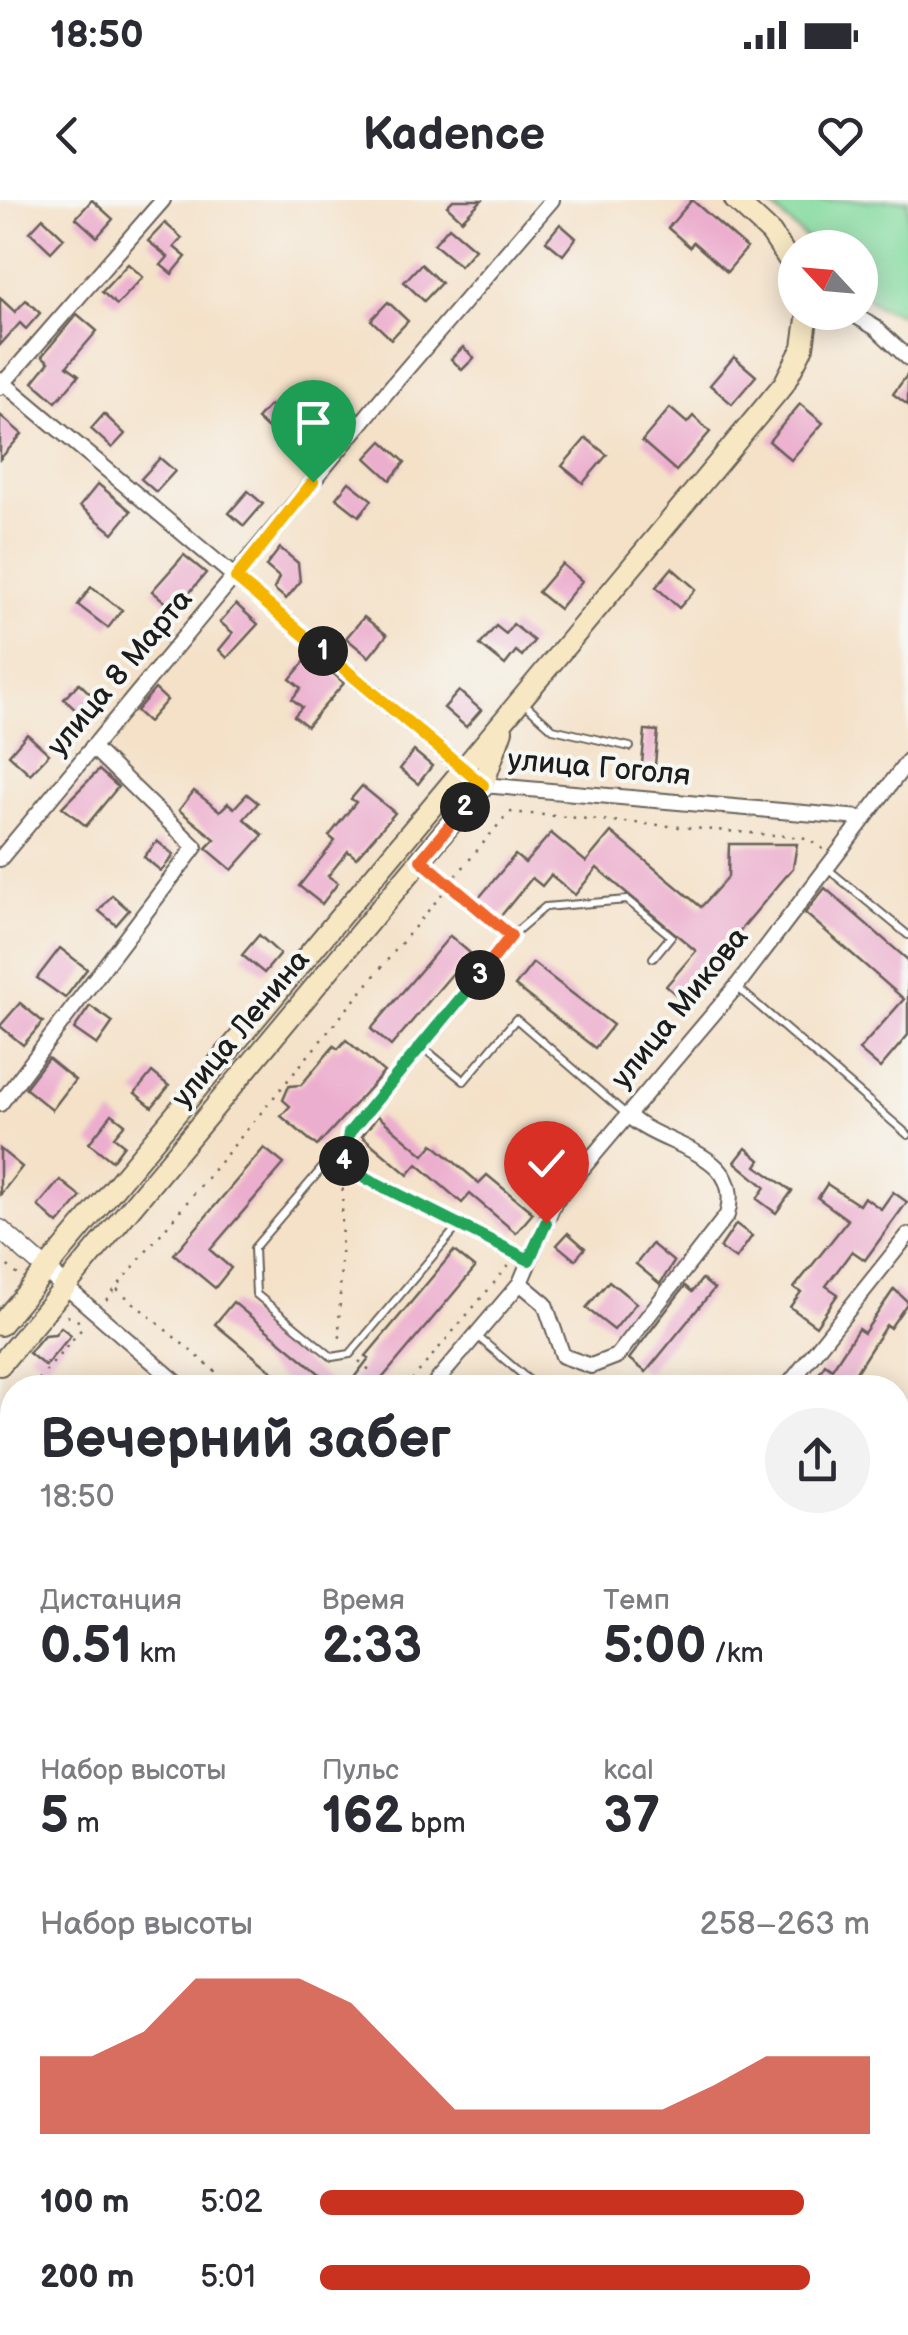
<!DOCTYPE html>
<html lang="ru">
<head>
<meta charset="utf-8">
<style>
  body { margin:0; font-family:"Balsamiq Sans",sans-serif; background:#f2f2f3; color:#2b2b33; height:100vh; display:flex; flex-direction:column; font-size:38px; white-space:nowrap }
  * { box-sizing:border-box; margin:0 }
  p { font-size:32px; color:#7c7c81 }
  .icon { flex:none; width:55px; height:55px; fill:none; stroke:currentColor; stroke-width:2; stroke-linecap:round; stroke-linejoin:round }
  .map { position:relative; flex:1; overflow:hidden }
  .sheet { position:absolute; left:0px; top:1175px; width:910px; height:960px; display:flex; flex-direction:column; background:#fff; border-radius:40px 40px 0 0; box-shadow:0 5px 25px #0003 }
  .sheet>* { flex:none }
  .needle { width:65px; rotate:296deg }
  .buttons { position:absolute; left:778px; top:30px; display:grid; gap:20px }
  .buttons a { display:grid; place-items:center; width:100px; height:100px; border-radius:50%; background:#fff; box-shadow:0 5px 25px #0003; font-size:50px }
  .pin { position:absolute; display:grid; place-items:center; width:85px; height:85px; color:#fff; margin:-102px -42px; border-radius:50% 50% 50% 0; rotate:-45deg; box-shadow:0 0 10px #0007 }
  .pin .icon { rotate:45deg }
  .km { position:absolute; width:50px; height:50px; margin:-25px; border-radius:50%; background:#222; color:#fff; font-size:28px; line-height:50px; text-align:center }
  .round { display:grid; place-items:center; flex:none; width:105px; height:105px; border-radius:52px; background:#f2f2f3 }
  .overview { display:flex; align-items:center; justify-content:space-between; height:170px; padding:0 40px }
  h1 { font-size:55px; font-weight:700; line-height:75px }
  .metrics { display:grid; grid-template-columns:repeat(3,1fr); gap:15px; height:170px; padding:10px 40px }
  .metrics div { display:grid; align-content:center }
  .metrics b { font-size:50px; font-weight:700 }
  .metrics small { font-size:28px; font-weight:400 }
  .metrics p { font-size:28px }
  .chart { height:280px; padding:20px 40px }
  .chart p { display:flex; justify-content:space-between }
  .chart svg { width:100%; height:180px; margin-top:10px; fill:#c8321e; opacity:.7 }
  ul { padding:0 40px; list-style:none; font-size:32px }
  li { display:grid; grid-template-columns:160px 120px 1fr; align-items:center; height:75px }
  li i { height:25px; border-radius:12px; background:#c8321e }
  .status { display:flex; justify-content:space-between; align-items:center; height:70px; padding:0 50px; background:#fff; direction:ltr }
  .status svg { height:28px; fill:currentColor }
  header { display:flex; justify-content:space-between; align-items:center; height:130px; padding:0 40px; background:#fff; font-size:45px; font-weight:700 }
  .map>svg:first-child { display:block }
  .green { fill:#82da9e; stroke:#4f7b5d; stroke-width:2.5 }
  .water { fill:#61adda; stroke:#3e647b; stroke-width:2.5 }
  .building { fill:#ecaece }
  .lines { fill:none; stroke-linecap:round; stroke-linejoin:round }
  .service-casing { stroke:#686158; stroke-width:10 }
  .minor-casing { stroke:#686158; stroke-width:18 }
  .tertiary-casing { stroke:#686158; stroke-width:21 }
  .secondary-casing { stroke:#686158; stroke-width:24 }
  .path { stroke:#686158; stroke-width:2.5; stroke-dasharray:2.5 8; stroke-linecap:butt }
  .service { stroke:#fff; stroke-width:6 }
  .minor { stroke:#fff; stroke-width:14 }
  .tertiary { stroke:#fff; stroke-width:18 }
  .secondary { stroke:#f7e8c3; stroke-width:20 }
  .split-1-casing { stroke:#fff; stroke-width:20 }
  .split-2-casing { stroke:#fff; stroke-width:20 }
  .split-3-casing { stroke:#fff; stroke-width:20 }
  .split-4-casing { stroke:#fff; stroke-width:20 }
  .split-5-casing { stroke:#fff; stroke-width:20 }
  .split-1 { stroke:#f5b400; stroke-width:12 }
  .split-2 { stroke:#f5b400; stroke-width:12 }
  .split-3 { stroke:#f0652b; stroke-width:12 }
  .split-4 { stroke:#22a559; stroke-width:12 }
  .split-5 { stroke:#22a559; stroke-width:12 }
  .labels { text-anchor:middle; dominant-baseline:central; stroke-width:8; stroke-linejoin:round; paint-order:stroke }
  .street-label { font-size:30px; fill:#1c1c1c; stroke:#f6f6f2 }
</style>
</head>
<body>
<div class="status"><b>18:50</b><svg viewBox="0 0 49 12"><path d="M0 12V9h3v3zM5 12V6h3v6zM10 12V3h3v9zM15 12V0h3v12zM26 1h20v11H26zM47 4h2v5h-2z"/></svg></div>
<header><svg class="icon" aria-label="back" viewBox="0 0 24 24"><path d="M15 5l-7 7 7 7"/></svg>Kadence<svg class="icon" aria-label="heart" viewBox="0 0 24 24"><path d="M12 20l-8-8c-3-5 5-10 8-4 3-6 11-1 8 4z"/></svg></header>
<div class="map">
<svg width="908" height="2135" viewBox="0 0 908 2135">
  <rect width="100%" height="100%" fill="#f6f6f2"/>
  <filter id="ink" filterUnits="userSpaceOnUse"><feTurbulence type="fractalNoise" baseFrequency=".01" numOctaves="2"/><feDisplacementMap in="SourceGraphic" scale="20" xChannelSelector="R" yChannelSelector="G"/><feConvolveMatrix kernelMatrix="1 2 1 2 8 2 1 2 1" color-interpolation-filters="sRGB"/></filter>
  <filter id="wash" filterUnits="userSpaceOnUse"><feTurbulence type="fractalNoise" baseFrequency=".0048" numOctaves="4" result="noise"/><feDisplacementMap in="SourceGraphic" scale="40" xChannelSelector="R" yChannelSelector="G"/><feGaussianBlur stdDeviation="2.25" result="paint"/><feColorMatrix in="noise" values="0 0 0 0 0 0 0 0 0 0 0 0 0 0 0 0 0 1.4 0 .05"/><feComposite in="paint" operator="in"/></filter>
  <g filter="url(#wash)">
    <rect width="100%" height="100%" fill="#f4e1c8"/>
    <!-- green -->
    <g class="green">
      <polygon points="765,0 908,0 908,116 878,107 860,90 860,48 815,47"/>
      <polygon points="908,1281 908,1749 898,1759 898,1287"/>
      <polygon points="908,1840 908,2135 893,2135 892,2123 898,2122 898,1861"/>
      <polygon points="416,2122 826,2122 827,2135 408,2135"/>
    </g>
    <!-- water -->
    <g class="water">
      <polygon points="908,1749 908,1840 898,1861 898,1759"/>
      <polygon points="826,2123 892,2123 893,2135 827,2135"/>
    </g>
    <g id="blocks">
      <!-- building -->
      <g class="building">
        <polygon points="92,0 113,19 97,37 76,18"/>
        <polygon points="453,0 482,0 462,20 447,6"/>
        <polygon points="692,0 747,48 727,72 693,42 690,47 668,28"/>
        <polygon points="43,18 64,38 51,52 30,32"/>
        <polygon points="165,23 182,38 174,47 186,57 172,74 161,65 168,57 148,41"/>
        <polygon points="560,24 576,38 563,55 546,41"/>
        <polygon points="449,27 475,49 460,66 434,44"/>
        <polygon points="128,64 143,77 117,105 102,92"/>
        <polygon points="421,64 441,83 424,101 404,82"/>
        <polygon points="0,98 15,112 26,100 40,113 26,129 20,123 0,145"/>
        <polygon points="388,102 408,121 391,139 371,120"/>
        <polygon points="77,114 97,131 67,166 79,175 56,202 33,182 49,162 42,156"/>
        <polygon points="463,147 474,158 462,170 451,159"/>
        <polygon points="734,157 756,176 732,204 710,185"/>
        <polygon points="908,174 908,205 893,194"/>
        <polygon points="307,194 328,212 316,226 295,207"/>
        <polygon points="800,204 823,223 791,260 769,241"/>
        <polygon points="270,205 291,224 278,238 257,219"/>
        <polygon points="670,208 687,223 693,216 710,232 676,271 642,241"/>
        <polygon points="104,214 125,234 112,248 91,229"/>
        <polygon points="0,215 22,234 0,259"/>
        <polygon points="586,238 607,255 583,283 562,266"/>
        <polygon points="382,241 405,262 390,280 366,258"/>
        <polygon points="160,258 175,271 156,292 141,279"/>
        <polygon points="349,282 372,300 359,316 336,298"/>
        <polygon points="98,284 131,311 113,333 80,306"/>
        <polygon points="248,291 263,304 244,326 229,313"/>
        <polygon points="280,348 298,363 300,382 286,399 274,389 279,377 266,366"/>
        <polygon points="184,355 206,373 175,410 152,391"/>
        <polygon points="562,364 582,381 559,409 538,392"/>
        <polygon points="672,368 696,389 679,408 656,387"/>
        <polygon points="91,387 122,410 108,428 78,405"/>
        <polygon points="236,404 258,424 227,458 219,450 233,433 220,422"/>
        <polygon points="364,417 387,435 369,457 346,438"/>
        <polygon points="513,424 534,441 522,456 516,451 505,465 480,445 496,426 506,434"/>
        <polygon points="311,454 344,483 307,526 294,516 302,507 292,499 301,488 290,479"/>
        <polygon points="79,483 97,500 82,516 64,499"/>
        <polygon points="155,489 167,500 148,522 136,511"/>
        <polygon points="459,491 481,510 466,527 444,508"/>
        <polygon points="645,530 658,531 655,565 642,564"/>
        <polygon points="27,534 49,554 30,574 9,555"/>
        <polygon points="414,551 432,566 418,584 400,569"/>
        <polygon points="99,570 118,587 86,626 62,607"/>
        <polygon points="362,586 395,613 356,658 348,651 328,676 338,683 322,704 299,686 335,641 329,636 356,602 351,599"/>
        <polygon points="194,591 220,611 228,603 234,608 247,594 258,603 244,619 263,635 232,670 206,648 215,639 179,610"/>
        <polygon points="611,632 701,707 728,677 729,644 797,644 793,668 721,753 726,757 687,804 666,786 696,751 597,668 575,695 551,675 542,686 532,678 500,717 478,699 515,655 525,663 551,633 586,662"/>
        <polygon points="157,641 174,655 161,671 144,657"/>
        <polygon points="825,688 908,760 908,835 880,868 859,850 904,799 805,713"/>
        <polygon points="112,695 129,710 116,725 99,711"/>
        <polygon points="259,735 280,754 264,773 242,755"/>
        <polygon points="450,736 470,753 391,846 371,829"/>
        <polygon points="60,748 87,769 65,798 37,778"/>
        <polygon points="533,763 613,825 595,848 515,786"/>
        <polygon points="20,803 43,822 23,845 0,826"/>
        <polygon points="90,806 113,822 97,845 74,829"/>
        <polygon points="346,840 384,872 317,946 281,916 290,906 283,900 289,886 301,885 334,846 338,849"/>
        <polygon points="48,858 75,880 52,910 25,888"/>
        <polygon points="152,872 169,886 152,907 135,893"/>
        <polygon points="112,914 125,924 114,937 124,945 112,961 89,943"/>
        <polygon points="378,916 424,955 433,944 479,983 487,975 533,1013 516,1033 470,994 462,1003 417,964 408,975 362,936"/>
        <polygon points="264,948 284,964 210,1050 231,1068 215,1088 174,1054"/>
        <polygon points="746,948 760,960 756,966 792,991 776,1013 757,999 765,987 735,962"/>
        <polygon points="0,949 22,967 0,995"/>
        <polygon points="60,980 81,997 58,1024 38,1006"/>
        <polygon points="827,984 859,1005 864,997 881,1009 893,992 907,1002 865,1060 852,1051 826,1086 838,1094 816,1126 790,1107 801,1092 794,1088 848,1020 818,998"/>
        <polygon points="736,1024 752,1036 736,1059 720,1048"/>
        <polygon points="568,1033 585,1048 575,1060 557,1045"/>
        <polygon points="652,1044 674,1062 660,1084 636,1064"/>
        <polygon points="454,1051 475,1068 374,1188 346,1188 369,1158 366,1156"/>
        <polygon points="702,1079 714,1089 646,1172 629,1159 685,1086 692,1092"/>
        <polygon points="609,1081 636,1103 614,1130 586,1108"/>
        <polygon points="894,1089 908,1102 890,1128 886,1125 846,1188 810,1188 825,1164 832,1169 858,1129 864,1133"/>
        <polygon points="233,1102 337,1188 292,1188 215,1124"/>
        <polygon points="61,1127 71,1135 45,1166 29,1153 44,1135 55,1134"/>
        <polygon points="12,1250 12,1290 0,1305 0,1265"/>
        <polygon points="0,1448 12,1458 12,1493 0,1482"/>
        <polygon points="12,1761 12,1800 0,1789 0,1777"/>
        <polygon points="0,1949 12,1959 12,1998 0,1988"/>
        <polygon points="85,2122 120,2122 110,2135 74,2135"/>
      </g>
    </g>
  </g>
  <g filter="url(#ink)">
    <use href="#blocks" fill-opacity="0" stroke="#686158" stroke-width="2.5"/>
    <g class="lines">
      <!-- service casing -->
      <g class="service-casing">
        <g id="service">
          <polyline points="524,503 553,529 630,547"/>
          <polyline points="422,660 511,736 545,707 627,700 671,736 653,758"/>
          <polyline points="829,670 908,735"/>
          <polyline points="511,736 421,846 464,881 516,819 626,914"/>
          <polyline points="737,787 908,935"/>
          <polyline points="459,1025 350,1154 332,1157 256,1094 254,1048 329,960 519,1054 528,1060"/>
          <polyline points="478,1137 538,1188"/>
          <polyline points="0,1714 12,1699"/>
          <polyline points="0,1806 12,1816"/>
          <polyline points="0,2009 12,2019"/>
          <polyline points="295,2135 305,2122"/>
        </g>
      </g>
      <!-- minor casing -->
      <g class="minor-casing">
        <g id="minor">
          <polyline points="849,112 876,128 908,158"/>
          <polyline points="0,180 483,585 861,618"/>
          <polyline points="0,187 163,0"/>
          <polyline points="0,659 391,187 552,0"/>
          <polyline points="0,904 195,647 92,547"/>
          <path d="M520,1083L545,1104L563,1156L591,1166L617,1156L727,1015C746,951 662,948 629,916"/>
          <polyline points="66,1087 183,1188"/>
          <polyline points="431,1188 520,1083 555,1001 736,787 908,561"/>
          <polyline points="786,1188 908,1035"/>
          <polyline points="0,1648 12,1633"/>
          <polyline points="0,1909 12,1918"/>
          <polyline points="275,2122 291,2135"/>
          <polyline points="23,2135 33,2122"/>
        </g>
      </g>
      <!-- tertiary casing -->
      <g class="tertiary-casing">
        <polyline id="tertiary" points="0,1029 66,1087"/>
      </g>
      <!-- secondary casing -->
      <g class="secondary-casing">
        <g id="secondary">
          <polyline points="735,0 771,33 795,69"/>
          <polyline points="0,1125 784,184 803,147 808,112"/>
          <polyline points="0,1165 483,585 502,530"/>
        </g>
      </g>
      <!-- path -->
      <g class="path">
        <polyline points="456,676 509,612 807,638 823,649"/>
        <polyline points="345,955 349,933 415,858"/>
        <polyline points="343,978 339,1135 344,1143"/>
        <polyline points="0,1059 19,1076"/>
        <polyline points="117,1089 235,1188"/>
        <polyline points="106,1100 442,694"/>
        <polyline points="67,1116 83,1123"/>
        <polyline points="359,1161 373,1173"/>
        <polyline points="381,1179 391,1188"/>
        <polyline points="32,1188 84,1126"/>
        <polyline points="405,1188 511,1063"/>
        <polyline points="0,1225 12,1210"/>
        <polyline points="55,2135 66,2122"/>
        <polyline points="520,2135 522,2122"/>
      </g>
      <!-- service -->
      <use href="#service" class="service"/>
      <!-- minor -->
      <use href="#minor" class="minor"/>
      <!-- tertiary -->
      <use href="#tertiary" class="tertiary"/>
      <!-- secondary -->
      <use href="#secondary" class="secondary"/>
    </g>
  </g>
  <g class="lines" filter="url(#ink)">
    <!-- split-1 casing -->
    <g class="split-1-casing">
      <polyline id="split-1" points="313,282 236,378 323,451"/>
    </g>
    <!-- split-2 casing -->
    <g class="split-2-casing">
      <polyline id="split-2" points="323,451 483,585 465,607"/>
    </g>
    <!-- split-3 casing -->
    <g class="split-3-casing">
      <polyline id="split-3" points="465,607 421,660 511,736 480,775"/>
    </g>
    <!-- split-4 casing -->
    <g class="split-4-casing">
      <polyline id="split-4" points="344,961 349,933 480,775"/>
    </g>
    <!-- split-5 casing -->
    <g class="split-5-casing">
      <polyline id="split-5" points="344,961 344,967 529,1060 546,1023"/>
    </g>
    <!-- split-1 -->
    <use href="#split-1" class="split-1"/>
    <!-- split-2 -->
    <use href="#split-2" class="split-2"/>
    <!-- split-3 -->
    <use href="#split-3" class="split-3"/>
    <!-- split-4 -->
    <use href="#split-4" class="split-4"/>
    <!-- split-5 -->
    <use href="#split-5" class="split-5"/>
  </g>
  <g class="labels">
    <!-- street labels -->
    <g class="street-label">
      <text transform="translate(120 473) rotate(-50)">улица 8 Марта</text>
      <text transform="translate(599 568) rotate(5)">улица Гоголя</text>
      <text transform="translate(680 808) rotate(-51)">улица Микова</text>
      <text transform="translate(241 829) rotate(-50)">улица Ленина</text>
    </g>
  </g>
</svg>
<div class="buttons">
<a><svg class="needle" viewBox="-14 -14 28 28"><path d="M0-13l5 13h-10z" fill="#e53935"/><path d="M0 13l5-13h-10z" fill="#7c7c81"/></svg></a>
</div>
<div class="pin" style="left:313px;top:282px;background:#1e9e55"><svg class="icon" aria-label="arrive" viewBox="0 0 24 24"><path d="M6 21V4h12l-3 4 3 4H6"/></svg></div>
<div class="pin" style="left:546px;top:1023px;background:#d93025"><svg class="icon" aria-label="check" viewBox="0 0 24 24"><path d="M5 12l5 5 9-10"/></svg></div>
<b class="km" style="left:323px;top:451px">1</b>
<b class="km" style="left:465px;top:607px">2</b>
<b class="km" style="left:480px;top:775px">3</b>
<b class="km" style="left:344px;top:961px">4</b>
<section class="sheet">
<div class="overview"><div><h1>Вечерний забег</h1><p>18:50</p></div><a class="round"><svg class="icon" aria-label="share" viewBox="0 0 24 24"><path d="M12 15V3M7 8l5-5 5 5M5 13v7h14v-7"/></svg></a></div>
<div class="metrics">
<div><p>Дистанция</p><b>0.51<small> km</small></b></div>
<div><p>Время</p><b>2:33</b></div>
<div><p>Темп</p><b>5:00<small> /km</small></b></div>
</div>
<div class="metrics">
<div><p>Набор высоты</p><b>5<small> m</small></b></div>
<div><p>Пульс</p><b>162<small> bpm</small></b></div>
<div><p>kcal</p><b>37</b></div>
</div>
<div class="chart"><p><span>Набор высоты</span>258–263 m</p>
<svg viewBox="0 0 160 44" preserveAspectRatio="none"><path d="M0 44V25L10 25L20 19L30 6L40 6L50 6L60 12L70 25L80 38L90 38L100 38L110 38L120 38L130 32L140 25L150 25L160 25V44z"/></svg>
</div>
<ul>
<li><b>100 m</b>5:02<i style="width:88%"></i></li>
<li><b>200 m</b>5:01<i style="width:89%"></i></li>
</ul>
</section>
</div>
</body>
</html>
